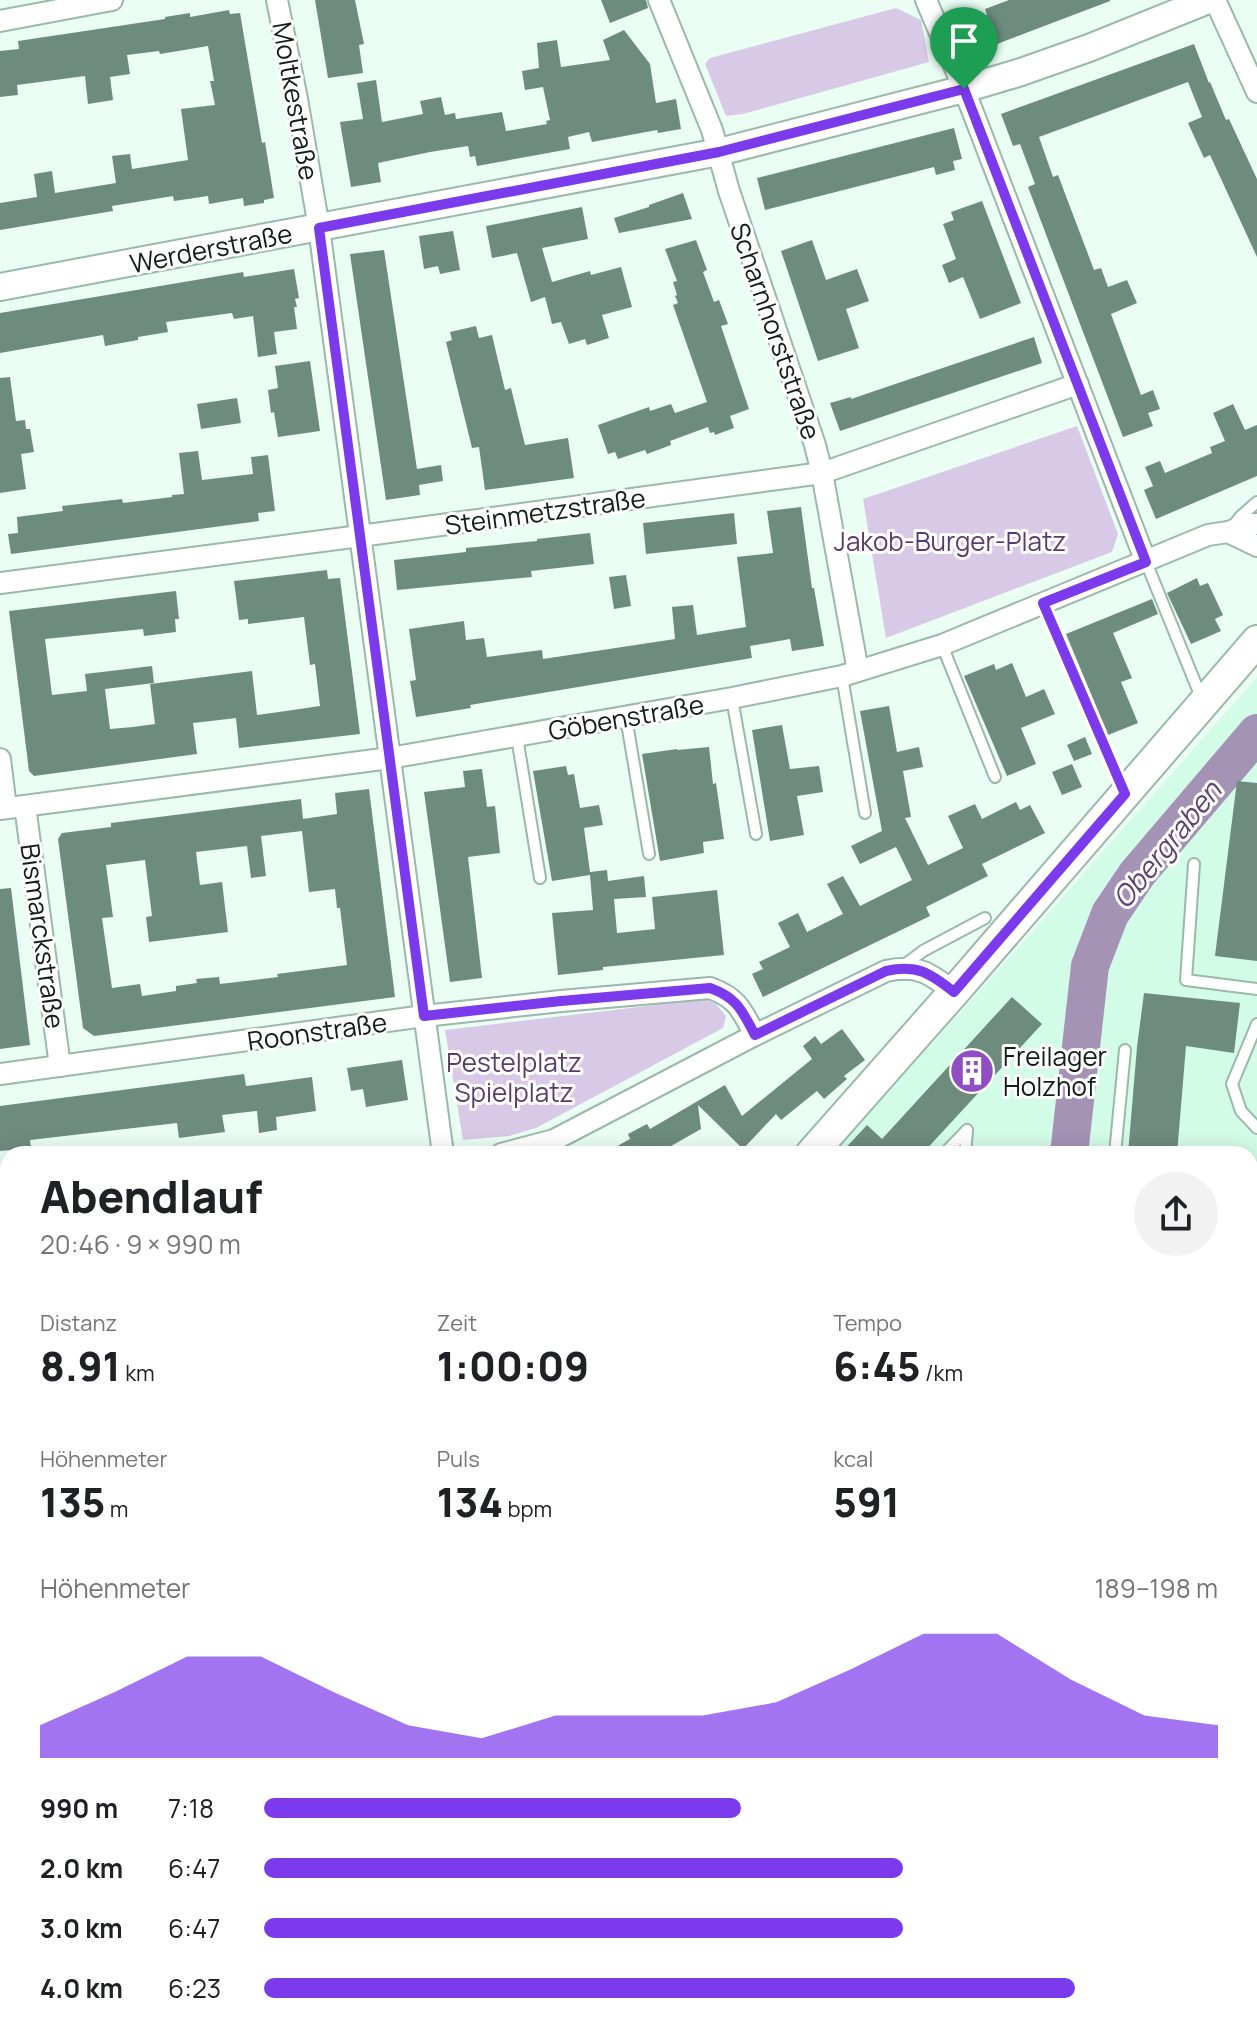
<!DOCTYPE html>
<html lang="de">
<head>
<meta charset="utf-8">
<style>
  body { margin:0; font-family:Manrope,sans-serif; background:#f2f2f2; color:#202124; height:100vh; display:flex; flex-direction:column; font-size:30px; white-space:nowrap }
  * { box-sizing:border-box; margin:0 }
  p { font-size:26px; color:#757577 }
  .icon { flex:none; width:44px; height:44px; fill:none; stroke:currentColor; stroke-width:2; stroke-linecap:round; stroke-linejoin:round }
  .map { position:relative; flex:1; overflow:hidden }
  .side { position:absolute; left:0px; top:1146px; width:1258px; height:890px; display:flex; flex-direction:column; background:#fff; border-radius:24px 24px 0 0; box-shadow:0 4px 20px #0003 }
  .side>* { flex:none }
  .pin { position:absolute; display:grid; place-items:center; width:68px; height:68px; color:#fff; margin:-82px -34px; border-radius:50% 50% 50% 0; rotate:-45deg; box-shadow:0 0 8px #0007 }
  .pin .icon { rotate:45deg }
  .round { display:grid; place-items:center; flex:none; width:84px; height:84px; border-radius:42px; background:#f2f2f2 }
  .summary { display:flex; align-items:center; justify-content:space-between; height:136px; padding:0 40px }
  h1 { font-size:44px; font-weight:800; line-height:60px }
  .metrics { display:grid; grid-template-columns:repeat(3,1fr); gap:12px; height:136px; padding:8px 40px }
  .metrics div { display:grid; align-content:center }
  .metrics b { font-size:40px; font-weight:800 }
  .metrics small { font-size:22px; font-weight:400 }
  .metrics p { font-size:22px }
  .chart { height:224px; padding:16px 40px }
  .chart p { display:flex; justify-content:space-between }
  .chart svg { width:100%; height:144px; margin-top:8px; fill:#7c3aed; opacity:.7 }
  ul { padding:0 40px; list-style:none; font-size:26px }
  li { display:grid; grid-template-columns:128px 96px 1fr; align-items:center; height:60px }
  li i { height:20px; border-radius:10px; background:#7c3aed }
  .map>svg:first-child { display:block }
  .built { fill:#d3fce8 }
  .green { fill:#d8cae6 }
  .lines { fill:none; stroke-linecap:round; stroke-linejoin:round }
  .river { stroke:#a593b6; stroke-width:38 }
  .building { fill:#6e8c7e; fill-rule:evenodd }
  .service-casing { stroke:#9ab9a9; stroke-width:14 }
  .minor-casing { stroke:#9ab9a9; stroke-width:24 }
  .tertiary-casing { stroke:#9ab9a9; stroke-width:30 }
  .secondary-casing { stroke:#9ab9a9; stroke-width:34 }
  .path { stroke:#a4b5ad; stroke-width:4; stroke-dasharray:4 4; stroke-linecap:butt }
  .service { stroke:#fff; stroke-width:10 }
  .minor { stroke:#fff; stroke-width:20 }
  .tertiary { stroke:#fff; stroke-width:26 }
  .secondary { stroke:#fff; stroke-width:30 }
  .rail { stroke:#5f6e67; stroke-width:6; stroke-dasharray:10 10; stroke-linecap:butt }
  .route-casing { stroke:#fff; stroke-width:16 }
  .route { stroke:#7c3aed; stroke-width:10 }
  .labels { text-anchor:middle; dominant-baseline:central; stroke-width:6; stroke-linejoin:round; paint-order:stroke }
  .street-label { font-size:26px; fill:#111d17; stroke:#fff }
  .park-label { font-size:26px; fill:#573d6e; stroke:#fff }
  .poi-label { font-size:26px; fill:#111d17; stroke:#fff; text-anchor:start }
  .water-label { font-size:28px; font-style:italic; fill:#5d4374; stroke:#fff }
</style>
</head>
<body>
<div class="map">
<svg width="1257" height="2035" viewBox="0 0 1257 2035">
  <rect width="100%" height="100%" fill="#eafef4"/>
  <!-- built -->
  <polygon class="built" points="1257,677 1257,2035 471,2035 470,2028 1250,2028 1250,1154 833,1154 995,974"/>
  <!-- green -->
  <g class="green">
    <polygon points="896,8 921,20 929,62 743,114 726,116 705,64 710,58"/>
    <polygon points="1077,426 1118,534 1112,552 886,638 863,499"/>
    <polygon points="706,999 716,1004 726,1016 723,1028 536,1128 509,1136 463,1140 445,1030"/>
  </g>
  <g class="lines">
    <!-- river -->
    <polyline class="river" points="1069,1154 1090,966 1110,914 1137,874 1257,733"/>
  </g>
  <!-- building -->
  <g class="building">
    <polygon points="315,0 355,0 364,44 359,45 363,73 328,78"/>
    <polygon points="601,0 646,0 648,8 610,23"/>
    <polygon points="1009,0 1110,0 1110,1 984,49 973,20 987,15 985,9"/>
    <polygon points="229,10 230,14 240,13 262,143 265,142 274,198 264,200 264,203 244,206 243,198 209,204 208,196 174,201 173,196 112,206 113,211 0,230 0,203 37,197 34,174 52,171 55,193 116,183 112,156 130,154 132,169 188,160 181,109 215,105 210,81 214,81 208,46 160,54 159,51 127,55 130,74 110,77 113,100 88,104 85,76 17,85 18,95 0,97 0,51 19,49 18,41 165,19 165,17 177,15 190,13 190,17"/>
    <polygon points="624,30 650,64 656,103 676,99 681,129 658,133 657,130 592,142 589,132 568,137 570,149 477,166 475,156 470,157 468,146 430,152 378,163 381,182 351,187 340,122 363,119 357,83 376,80 382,122 423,114 420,101 441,97 445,115 455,113 456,119 502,112 506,131 547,124 546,121 550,120 543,87 525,90 522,71 539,68 537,43 557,40 561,67 610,60 603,40"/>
    <polygon points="1194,44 1209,83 1210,82 1226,120 1229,119 1257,179 1257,257 1210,155 1204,158 1188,123 1202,117 1188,82 1039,137 1053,177 1058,175 1094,270 1101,268 1108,287 1127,280 1137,303 1111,314 1141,395 1153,390 1160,409 1148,413 1153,426 1123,437 1028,187 1035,184 1020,144 1013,146 1001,114"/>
    <polygon points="954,128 962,159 953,161 955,170 936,175 934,167 765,210 757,178"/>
    <polygon points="683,193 692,219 619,233 614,218 649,207 649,205"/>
    <polygon points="982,201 1021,303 980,319 963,277 949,283 942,265 956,259 943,224 954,220 951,212"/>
    <polygon points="582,207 588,239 542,248 552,282 590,271 591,275 621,267 632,307 602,315 609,338 587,345 585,339 569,344 561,322 552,324 545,297 531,302 517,253 492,258 486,226"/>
    <polygon points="453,231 460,270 440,274 438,266 424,269 419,236"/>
    <polygon points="696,240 707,270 703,272 714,302 719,300 728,324 721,326 749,409 730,416 734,428 715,435 714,432 710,433 708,427 670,441 671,445 647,454 645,450 618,459 615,452 608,454 598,425 649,407 650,411 671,404 675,413 707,402 673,305 678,303 675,296 677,295 673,282 677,281 665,249"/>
    <polygon points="812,240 826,280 857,269 869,301 846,309 859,348 818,361 781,251"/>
    <polygon points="384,250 417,469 441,465 443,481 419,485 420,495 386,500 350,254"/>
    <polygon points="294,269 299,298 295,299 297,307 294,307 297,329 274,332 277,354 258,357 253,316 234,319 232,313 166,322 168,332 138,337 138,340 105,346 103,335 0,353 0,313 243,272 244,277"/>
    <polygon points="476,326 479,338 492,335 505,390 511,388 525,445 568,438 574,478 485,490 479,447 472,448 446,342 452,340 450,332"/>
    <polygon points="1034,337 1042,363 840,431 830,403 851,397 851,399"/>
    <polygon points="310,361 320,431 278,437 274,412 271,413 268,390 278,388 275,366"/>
    <polygon points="10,377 16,421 25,420 26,429 30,429 34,452 21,454 26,489 0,493 0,378"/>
    <polygon points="237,398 241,423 201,429 197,404"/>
    <polygon points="1233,404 1245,430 1257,425 1257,476 1156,519 1144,490 1153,486 1145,467 1160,461 1165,473 1212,453 1210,447 1225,441 1213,413"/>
    <polygon points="198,451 202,480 253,474 251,457 268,455 275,511 258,513 259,521 11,554 8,534 18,533 17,517 63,511 62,506 122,499 123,503 172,497 172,495 184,494 179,453"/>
    <polygon points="801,507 812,588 814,588 824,646 792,651 790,639 750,646 752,658 470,705 471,708 416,717 410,681 416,680 409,629 464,621 466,640 484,638 487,657 542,650 543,659 675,639 672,607 693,605 697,635 746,627 737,557 773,553 767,511"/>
    <polygon points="734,513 737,544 646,554 643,523"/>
    <polygon points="590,533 594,564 531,571 532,577 397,590 394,560 466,552 466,548 537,541 537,539"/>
    <polygon points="327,570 328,579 340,578 360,734 239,748 236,718 211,721 193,723 197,754 34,776 29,771 9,611 176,591 179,619 175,619 176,632 144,636 143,629 45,639 52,695 87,691 85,674 152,666 154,683 105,689 110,729 133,727 155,724 150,684 252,671 257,715 279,712 320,706 315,664 310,665 304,617 248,624 248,619 239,620 234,581"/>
    <polygon points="626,575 631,606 614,609 609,577"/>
    <polygon points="1197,578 1200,586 1208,583 1223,615 1215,619 1221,631 1191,644 1167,593"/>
    <polygon points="1152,599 1158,614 1113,633 1132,678 1121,682 1138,723 1108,735 1066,634"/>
    <polygon points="1012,663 1026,697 1044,689 1055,714 1021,728 1036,764 1007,776 964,676 994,664 996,670"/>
    <polygon points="889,706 897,752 919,747 923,767 903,771 911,817 905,818 928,865 963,848 948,816 975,804 982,819 1016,802 1020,810 1030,805 1045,833 982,864 988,876 926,907 930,916 763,997 752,974 763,969 759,962 790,947 778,923 798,913 807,932 843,914 827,884 843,876 860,906 912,880 896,847 860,864 851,846 882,831 860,711"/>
    <polygon points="782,725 790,769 819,766 823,792 797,796 804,835 770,841 752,730"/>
    <polygon points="1085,737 1092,754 1074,761 1067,745"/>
    <polygon points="709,747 713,784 716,783 724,839 703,842 704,853 660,861 642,754 677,749 677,750"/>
    <polygon points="1072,764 1082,787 1062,795 1052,772"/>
    <polygon points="566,766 568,775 574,774 580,808 599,805 603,825 584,828 590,872 607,870 608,881 644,876 646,897 614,899 617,933 655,929 652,897 717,890 724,955 603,967 603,970 558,975 552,913 593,910 590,875 552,881 533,771"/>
    <polygon points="482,769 487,807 495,806 500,853 468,857 482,978 450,982 424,792 465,787 463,771"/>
    <polygon points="1237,781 1257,783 1257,961 1215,956"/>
    <path d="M369,789L395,997L94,1036L83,1028L58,839L62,833L111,827V823L301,799L303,819L337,814L335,793ZM302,831L309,892L335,889L337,908H340L347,965L277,974L278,977L220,984L219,977L196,979L197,983L176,986V991L142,996L140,984L112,988L102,918L113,917L106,865L145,860L152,916L146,917L149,942L228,932L222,882L200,885L196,852L247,846L251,878L266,876L261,836Z"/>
    <polygon points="11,888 30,1045 0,1049 0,889"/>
    <polygon points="1144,993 1240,1003 1234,1053 1186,1046 1177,1154 1128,1154 1137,1047"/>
    <polygon points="1012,997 1042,1024 922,1154 840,1154 867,1125 882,1139"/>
    <polygon points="842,1029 865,1060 844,1076 847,1079 824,1099 817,1091 781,1120 776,1114 743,1149 698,1105 701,1129 657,1154 603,1154 630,1139 628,1134 647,1124 650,1129 725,1085 742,1116 812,1059 803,1046 815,1036 821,1044"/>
    <polygon points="402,1060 408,1100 366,1107 363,1089 351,1091 347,1068"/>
    <polygon points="244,1074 246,1086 312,1077 316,1111 276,1117 277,1130 259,1133 257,1111 222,1115 225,1132 179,1138 177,1123 30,1140 31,1148 0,1151 0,1106"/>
  </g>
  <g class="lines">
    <!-- service casing -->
    <g class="service-casing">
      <g id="service">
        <polyline points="1232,527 1240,517 1257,502"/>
        <polyline points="1146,562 1201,697"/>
        <polyline points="1043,603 1123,789"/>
        <polyline points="942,645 995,777"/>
        <polyline points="842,676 865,813"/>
        <polyline points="732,698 756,834"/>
        <polyline points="626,717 649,854"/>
        <polyline points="517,737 540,878"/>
        <polyline points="1194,864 1186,980 1257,989"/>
        <polyline points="903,966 923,951 985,918"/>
        <polyline points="1257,1024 1232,1084 1241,1111 1257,1128"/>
        <polyline points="944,1154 967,1130"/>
        <polyline points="965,1154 967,1130"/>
        <polyline points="1115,1154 1125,1050"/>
        <polyline points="1250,1181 1257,1173"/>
        <polyline points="1250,1465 1257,1470"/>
        <polyline points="1250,1507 1257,1497"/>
        <polyline points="1250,2003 1257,1996"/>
        <polyline points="320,2028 321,2035"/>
        <polyline points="772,2028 780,2035"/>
        <polyline points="647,2035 650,2028"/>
        <polyline points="835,2035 842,2028"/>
        <polyline points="1218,2035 1225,2028"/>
      </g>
    </g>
    <!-- minor casing -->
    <g class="minor-casing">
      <g id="minor">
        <polyline points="277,0 297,99 319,228 443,1154"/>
        <polyline points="659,0 712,130 729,191 815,445 822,473 858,671"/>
        <polyline points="926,0 964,89 1146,562"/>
        <polyline points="1215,0 1257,92"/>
        <polyline points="0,21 112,0"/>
        <polyline points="1228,532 1257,546"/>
        <polyline points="0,583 360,536 822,473 1078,384"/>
        <polyline points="0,759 6,808"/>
        <polyline points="25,806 60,1066"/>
        <polyline points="0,809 390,758 732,698 842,676 942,645 1208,535 1228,532 1251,524 1257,524"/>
        <path d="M0,1074L424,1016L561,1001L710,988C738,998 742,1011 755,1035"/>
        <path d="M501,1154L554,1140L755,1035L886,971C917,964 930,973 954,992"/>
        <polyline points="0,1322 8,1321"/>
        <polyline points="0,1913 8,1920"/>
        <polyline points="0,1968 8,1958"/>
      </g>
    </g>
    <!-- tertiary casing -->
    <g class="tertiary-casing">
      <polyline id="tertiary" points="0,287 719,152 964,89 1018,73 1089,48 1208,0"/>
    </g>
    <!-- secondary casing -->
    <g class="secondary-casing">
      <g id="secondary">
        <polyline points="811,1154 954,992 1257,641"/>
        <polyline points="77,2035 80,2028"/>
      </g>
    </g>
    <!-- path -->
    <g class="path">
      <polyline points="0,1998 8,1990"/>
      <polyline points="0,2018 8,2022"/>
      <polyline points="19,2028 24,2035"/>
      <polyline points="123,2035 125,2028"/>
    </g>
    <!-- service -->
    <use href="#service" class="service"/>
    <!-- minor -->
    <use href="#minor" class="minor"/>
    <!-- tertiary -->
    <use href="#tertiary" class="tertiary"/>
    <!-- secondary -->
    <use href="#secondary" class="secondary"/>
    <!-- rail -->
    <polyline class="rail" points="1250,1900 1257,1909"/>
  </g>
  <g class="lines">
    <!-- route casing -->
    <g class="route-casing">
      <path id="route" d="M964,89L1146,562L1043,603L1125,794L954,992C930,973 917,964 886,971L755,1035C742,1011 738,998 710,988L561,1001L424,1016L319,228L719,152Z"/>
    </g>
    <!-- route -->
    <use href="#route" class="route"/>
  </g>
  <!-- icons -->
  <defs>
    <g id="building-disc" transform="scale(2.3)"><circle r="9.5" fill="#904ec3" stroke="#fff"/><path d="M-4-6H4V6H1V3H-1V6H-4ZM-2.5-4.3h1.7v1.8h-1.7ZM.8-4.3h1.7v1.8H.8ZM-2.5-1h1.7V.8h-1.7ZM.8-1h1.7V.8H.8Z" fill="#fff"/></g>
  </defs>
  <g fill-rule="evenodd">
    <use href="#building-disc" x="972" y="1071"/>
  </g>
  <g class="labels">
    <!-- street labels -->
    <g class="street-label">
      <text transform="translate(296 101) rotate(80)">Moltkestraße</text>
      <text transform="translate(211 248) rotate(-11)">Werderstraße</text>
      <text transform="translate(776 331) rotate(71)">Scharnhorststraße</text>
      <text transform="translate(545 511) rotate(-8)">Steinmetzstraße</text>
      <text transform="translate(626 717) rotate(-10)">Göbenstraße</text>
      <text transform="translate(43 936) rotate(82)">Bismarckstraße</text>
      <text transform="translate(317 1031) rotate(-8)">Roonstraße</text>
    </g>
    <!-- park labels -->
    <g class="park-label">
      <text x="950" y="541">Jakob-Burger-Platz</text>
      <text x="514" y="1062">Pestelplatz<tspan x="514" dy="30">Spielplatz</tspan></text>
    </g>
    <!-- poi labels -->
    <g class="poi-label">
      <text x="1003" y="1056">Freilager<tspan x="1003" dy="30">Holzhof</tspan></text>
    </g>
    <!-- water labels -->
    <g class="water-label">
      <text transform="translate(1166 844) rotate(-51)">Obergraben</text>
    </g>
  </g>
</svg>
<div class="pin" style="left:964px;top:89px;background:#1e9e55"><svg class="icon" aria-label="arrive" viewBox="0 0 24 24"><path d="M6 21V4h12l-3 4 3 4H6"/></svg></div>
<section class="side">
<div class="summary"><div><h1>Abendlauf</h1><p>20:46 · 9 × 990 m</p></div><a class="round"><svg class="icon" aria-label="share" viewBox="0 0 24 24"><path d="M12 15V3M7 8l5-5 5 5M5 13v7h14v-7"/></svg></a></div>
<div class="metrics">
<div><p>Distanz</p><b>8.91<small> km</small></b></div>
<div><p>Zeit</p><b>1:00:09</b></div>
<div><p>Tempo</p><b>6:45<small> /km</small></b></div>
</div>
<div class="metrics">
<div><p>Höhenmeter</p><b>135<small> m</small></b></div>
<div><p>Puls</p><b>134<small> bpm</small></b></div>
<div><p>kcal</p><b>591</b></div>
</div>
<div class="chart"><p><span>Höhenmeter</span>189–198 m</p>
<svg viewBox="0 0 160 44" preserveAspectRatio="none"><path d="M0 44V34L10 24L20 13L30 13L40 24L50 34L60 38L70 31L80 31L90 31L100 27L110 17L120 6L130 6L140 20L150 31L160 34V44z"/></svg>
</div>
<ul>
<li><b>990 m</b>7:18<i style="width:50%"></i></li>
<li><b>2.0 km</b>6:47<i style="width:67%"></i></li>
<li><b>3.0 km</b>6:47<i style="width:67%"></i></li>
<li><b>4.0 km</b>6:23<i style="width:85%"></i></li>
</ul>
</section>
</div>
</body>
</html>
